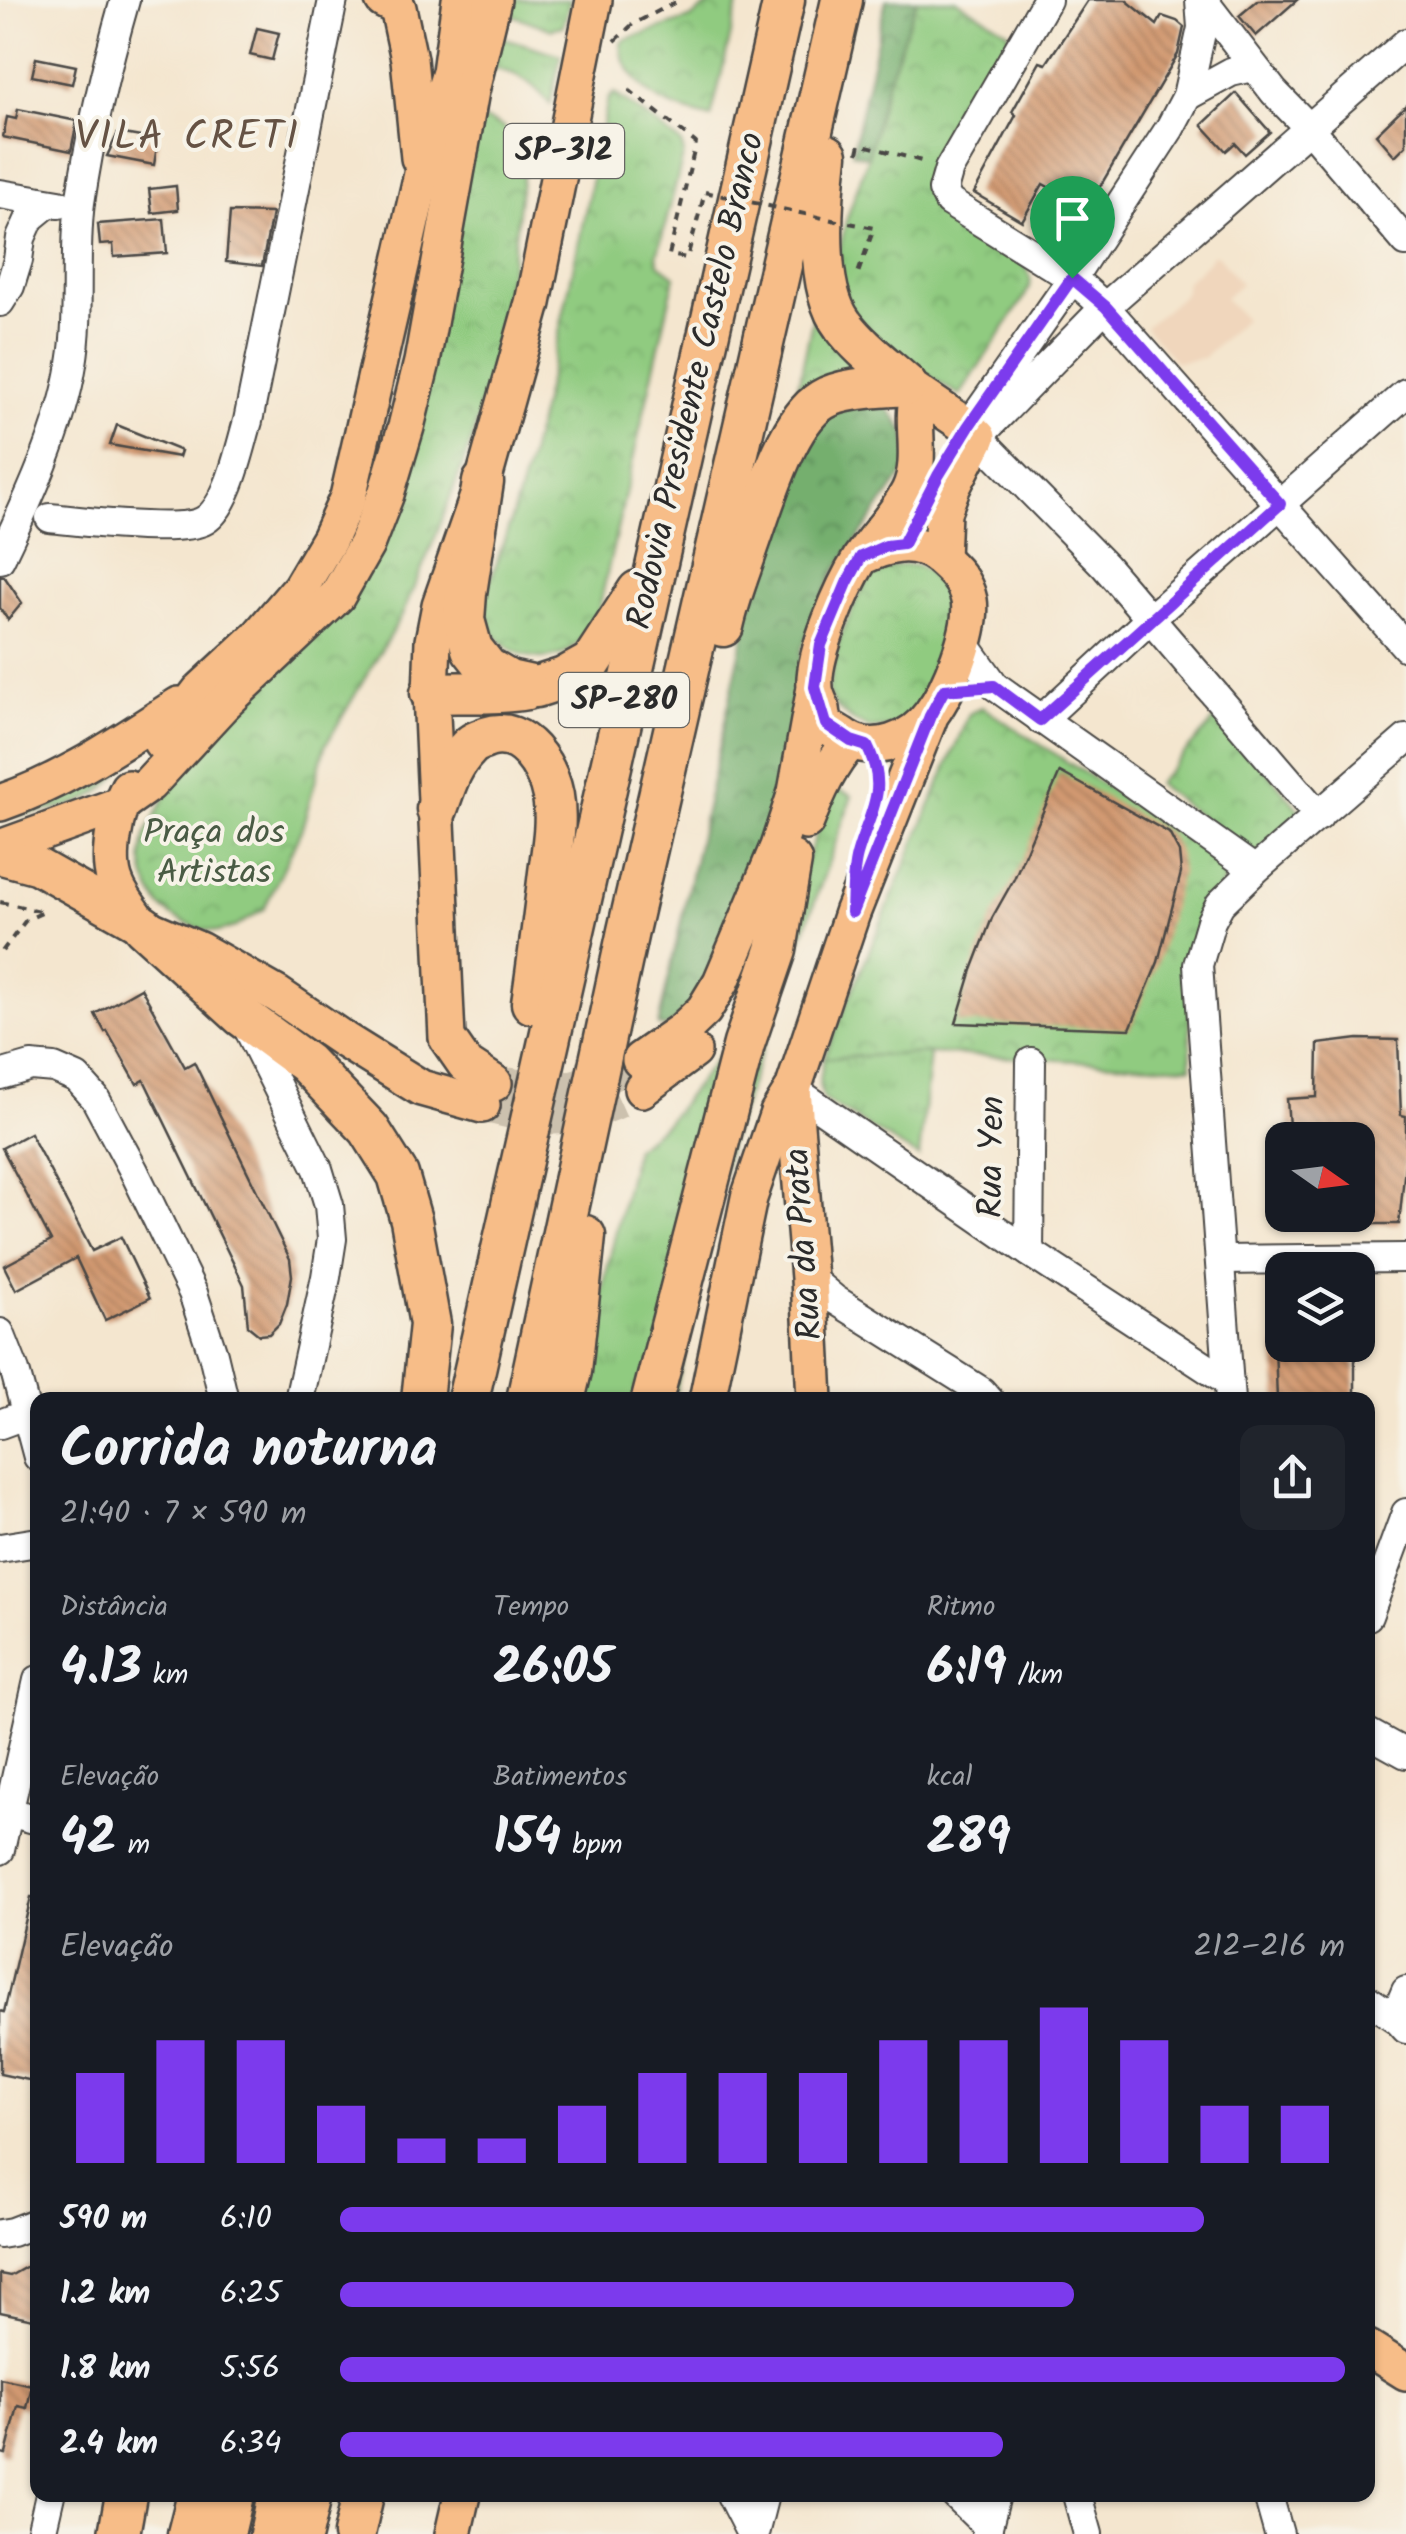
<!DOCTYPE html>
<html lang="pt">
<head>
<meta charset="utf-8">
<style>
  body { margin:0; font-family:Kalam,sans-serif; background:#20242c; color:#f1f3f6; height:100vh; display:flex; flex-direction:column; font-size:38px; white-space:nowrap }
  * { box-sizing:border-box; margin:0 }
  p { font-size:32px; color:#9ea1a6 }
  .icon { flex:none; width:55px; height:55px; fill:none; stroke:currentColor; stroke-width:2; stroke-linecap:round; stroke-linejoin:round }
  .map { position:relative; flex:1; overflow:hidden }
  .panel { position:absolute; left:30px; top:1392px; width:1345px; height:1110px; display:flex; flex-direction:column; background:#171b24; border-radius:20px; box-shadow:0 2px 8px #0004 }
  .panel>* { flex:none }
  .needle { width:65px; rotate:104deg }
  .buttons { position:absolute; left:1265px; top:1122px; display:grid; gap:20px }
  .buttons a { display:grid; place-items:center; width:110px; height:110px; border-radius:20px; background:#171b24; box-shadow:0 2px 8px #0004; font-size:50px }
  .pin { position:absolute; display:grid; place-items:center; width:85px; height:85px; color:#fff; margin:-102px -42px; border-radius:50% 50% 50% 0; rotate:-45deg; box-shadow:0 0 10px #0007 }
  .pin .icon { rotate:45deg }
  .round { display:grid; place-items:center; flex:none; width:105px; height:105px; border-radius:20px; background:#20242c }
  .headline { display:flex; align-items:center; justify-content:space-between; height:170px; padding:0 30px }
  h1 { font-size:55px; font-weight:700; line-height:75px }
  .figures { display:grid; grid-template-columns:repeat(3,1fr); gap:15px; height:170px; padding:10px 30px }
  .figures div { display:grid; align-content:center }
  .figures b { font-size:50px; font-weight:700 }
  .figures small { font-size:28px; font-weight:400 }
  .figures p { font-size:28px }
  .chart { height:280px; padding:20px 30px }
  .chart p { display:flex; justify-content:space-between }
  .chart svg { width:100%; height:180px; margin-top:10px; stroke:#7c3aed; stroke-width:6 }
  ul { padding:0 30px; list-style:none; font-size:32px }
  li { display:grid; grid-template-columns:160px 120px 1fr; align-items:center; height:75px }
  li i { height:25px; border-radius:12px; background:#7c3aed }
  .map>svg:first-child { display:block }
  .built { fill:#f0d6bc }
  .grass { fill:url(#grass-tufts); stroke:#5e7b56; stroke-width:2.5 }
  .forest { fill:url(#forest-crowns); stroke:#506d4c; stroke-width:2.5 }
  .park { fill:url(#park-crowns); stroke:#5e7b56; stroke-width:2.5 }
  .building { fill:url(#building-back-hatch) }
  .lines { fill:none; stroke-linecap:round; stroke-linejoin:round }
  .major-tunnel { stroke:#ccc1ae; stroke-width:35; stroke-dasharray:35 18; stroke-linecap:butt }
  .minor-casing { stroke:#494744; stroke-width:32 }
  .major-casing { stroke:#494744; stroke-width:40 }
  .highway-casing { stroke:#494744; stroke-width:45 }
  .path { stroke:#494744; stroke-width:4; stroke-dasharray:8 8; stroke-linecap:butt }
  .minor { stroke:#fff; stroke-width:28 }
  .major { stroke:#f7bd88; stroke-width:35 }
  .highway { stroke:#f7bd88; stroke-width:40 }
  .path-bridge { stroke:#494744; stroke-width:4; stroke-dasharray:8 8; stroke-linecap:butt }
  .route-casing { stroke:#fff; stroke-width:20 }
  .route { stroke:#7c3aed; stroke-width:12 }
  .labels { text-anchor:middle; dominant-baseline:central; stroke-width:8; stroke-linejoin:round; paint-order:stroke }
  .shield { fill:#f7f3e8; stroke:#686764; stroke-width:2.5 }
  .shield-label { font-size:32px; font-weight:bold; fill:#2b2b2b }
  .street-label { font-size:35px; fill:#2b2b2b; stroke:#f7f3e8 }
  .park-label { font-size:35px; fill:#495b44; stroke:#f7f3e8 }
  .quarter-label { font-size:40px; letter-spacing:2.5px; fill:#655244; stroke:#f7f3e8 }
</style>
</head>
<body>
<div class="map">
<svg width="1406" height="2534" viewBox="0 0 1406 2534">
  <defs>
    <pattern id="grass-tufts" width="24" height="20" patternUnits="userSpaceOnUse" patternTransform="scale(2.5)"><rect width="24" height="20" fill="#90cb80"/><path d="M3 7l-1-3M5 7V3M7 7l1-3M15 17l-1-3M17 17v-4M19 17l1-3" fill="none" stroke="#7cae6f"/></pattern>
    <pattern id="forest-crowns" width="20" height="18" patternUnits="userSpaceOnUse" patternTransform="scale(2.5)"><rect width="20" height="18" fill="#74af6e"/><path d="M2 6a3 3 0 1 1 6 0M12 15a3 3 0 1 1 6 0" fill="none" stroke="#5f8f5b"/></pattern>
    <pattern id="park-crowns" width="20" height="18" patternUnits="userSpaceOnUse" patternTransform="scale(2.5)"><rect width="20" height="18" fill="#90cb80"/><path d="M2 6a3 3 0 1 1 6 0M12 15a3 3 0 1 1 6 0" fill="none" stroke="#7cae6f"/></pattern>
    <pattern id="building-back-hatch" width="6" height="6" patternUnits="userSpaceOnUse" patternTransform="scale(2.5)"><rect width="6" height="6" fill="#d19971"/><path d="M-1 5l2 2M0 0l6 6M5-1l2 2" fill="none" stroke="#aa7d5d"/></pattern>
  </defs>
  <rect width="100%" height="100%" fill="#f7f3e8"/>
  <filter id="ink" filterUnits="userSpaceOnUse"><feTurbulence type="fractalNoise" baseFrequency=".01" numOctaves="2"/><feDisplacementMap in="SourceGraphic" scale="20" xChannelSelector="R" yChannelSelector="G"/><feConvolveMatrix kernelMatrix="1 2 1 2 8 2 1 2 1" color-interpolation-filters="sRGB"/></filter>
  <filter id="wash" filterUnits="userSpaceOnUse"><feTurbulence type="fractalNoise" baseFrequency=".0048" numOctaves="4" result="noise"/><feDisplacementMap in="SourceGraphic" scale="40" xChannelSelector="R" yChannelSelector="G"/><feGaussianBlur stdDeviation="2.25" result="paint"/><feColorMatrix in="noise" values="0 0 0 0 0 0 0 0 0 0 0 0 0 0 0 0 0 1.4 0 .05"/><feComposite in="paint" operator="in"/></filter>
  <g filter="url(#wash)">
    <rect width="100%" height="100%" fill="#f4e6cf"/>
    <!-- built -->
    <polygon class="built" points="1212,254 1218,256 1241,284 1224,298 1245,319 1203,358 1176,362 1145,327 1180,298 1185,292 1186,281 1209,261"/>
    <!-- grass -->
    <g class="grass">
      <polygon points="472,0 570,0 563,26 550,29"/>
      <path d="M465,26L561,55L550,104C526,75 514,72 478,65Z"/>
      <path d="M138,746C128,759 120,774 108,785C82,809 45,811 10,816Z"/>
      <polygon points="834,788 852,796 729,1144 674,1400 577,1400 635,1148 667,1122 724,1049 767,963"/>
      <polygon points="930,1053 919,1157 824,1100 819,1085 824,1058"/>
    </g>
    <!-- forest -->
    <g class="forest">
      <polygon points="886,0 917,0 886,85 868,157 852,153"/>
      <polygon points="884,403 906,433 909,466 833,574 802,648 796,700 781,778 758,864 701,1001 667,1027 658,1026 758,571 794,456 826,411"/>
    </g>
    <!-- park -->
    <g class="park">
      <path d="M715,0H739L711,118C676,108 652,105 631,72C625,62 621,56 621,43L626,39L690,19Z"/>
      <path d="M917,0H956L1008,31L1012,41L926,189L934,200L1023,262C1033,280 1033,283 1022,301L960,395L871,341L842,305L836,266L846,221L868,157L886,85Z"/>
      <path d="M614,93L681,143L684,153L657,256L659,264L675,276L596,622C586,634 572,652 556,656C522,666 481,637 485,600C486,586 495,570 499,556C510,523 521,489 530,455C560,337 584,218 608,99Z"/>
      <path d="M475,118C503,122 521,136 524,164L511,267L492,364L471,442L437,533L403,613L325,746L302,828L264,909L235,927L218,932L201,929L186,923L172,916L160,906L151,891L145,875L142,857L145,836L166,795L211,742L354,551L395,416L423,205Z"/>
      <polygon points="819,289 868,366 793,410"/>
      <polygon points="903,565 918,566 940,579 952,592 955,611 932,695 896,727 870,729 855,722 837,708 828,692 840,637 862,590 874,574 885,568"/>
      <polygon points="982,707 1232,868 1206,912 1188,956 1191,1067 930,1053 824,1058 969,714"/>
      <polygon points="1221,713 1301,813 1259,854 1246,851 1157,784"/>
    </g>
    <g id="blocks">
      <!-- building -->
      <g class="building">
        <polygon points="1088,0 1126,0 1157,25 1162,16 1177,21 1184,27 1178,54 1088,207 1063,190 1061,194 1043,184 1022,221 974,193 1016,115 1012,112 1040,62 1046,64"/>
        <polygon points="1258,0 1297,0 1256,36 1239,16"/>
        <polygon points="257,28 279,33 272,60 250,55"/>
        <polygon points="36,58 76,66 72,84 32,76"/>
        <polygon points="1236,93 1270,132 1245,154 1235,143 1226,151 1202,125"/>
        <polygon points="1406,105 1406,145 1395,156 1376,134"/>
        <polygon points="18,109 77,121 71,151 3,137 7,117 16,119"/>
        <polygon points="118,133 158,140 154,165 107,156"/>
        <polygon points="176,186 178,210 152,213 149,189"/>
        <polygon points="230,212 272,213 262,266 226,262"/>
        <polygon points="164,219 167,253 114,257 113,244 100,245 98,224"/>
        <polygon points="117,425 181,451 179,457 110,445"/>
        <polygon points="0,576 4,576 22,603 8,620 0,608"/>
        <polygon points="1060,772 1169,833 1179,852 1181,873 1158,962 1130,1029 956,1023 972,970 992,918 1014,879"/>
        <polygon points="141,988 185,1067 194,1062 290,1259 292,1276 287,1304 279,1324 269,1334 259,1335 248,1326 244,1285 144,1080 137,1084 107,1031 105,1032 95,1014"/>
        <polygon points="1358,1039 1398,1040 1401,1115 1406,1116 1406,1157 1399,1224 1358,1224 1358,1140 1290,1140 1287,1099 1317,1097 1318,1044"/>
        <polygon points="30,1133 92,1251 121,1237 150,1298 105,1320 76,1258 16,1290 4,1266 51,1241 2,1148"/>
        <polygon points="1275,1345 1355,1345 1355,1396 1277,1400"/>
        <polygon points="31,1897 38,1897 38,2082 0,2074 0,2011 4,2012"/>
        <polygon points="38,2260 38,2320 0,2312 0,2274 10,2276"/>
        <polygon points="0,2378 32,2385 27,2408 18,2406 6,2454 0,2453"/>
      </g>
    </g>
  </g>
  <g filter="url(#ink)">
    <use href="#blocks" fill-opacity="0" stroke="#494744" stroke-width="2.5"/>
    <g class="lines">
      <!-- major-tunnel -->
      <g class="major-tunnel">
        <path d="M494,1083C510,1085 526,1088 542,1090C576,1092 610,1075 640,1060"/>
        <path d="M482,1105C504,1109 530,1117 552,1117C584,1117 614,1104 642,1089"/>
      </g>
      <!-- minor casing -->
      <g class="minor-casing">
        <g id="minor">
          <polyline points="1047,0 949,169 943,190 949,202 1072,278 1105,307 1406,647"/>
          <polyline points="1203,0 1274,92 1308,127 1406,242"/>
          <polyline points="1187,96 1231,72 1253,67"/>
          <polyline points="0,194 59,204"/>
          <polyline points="0,302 10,286 18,260 21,238 30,218 47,204"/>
          <polyline points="968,427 1065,289 1170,128 1187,96 1202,28 1200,0"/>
          <path d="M50,518C80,521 183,534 205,520C229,505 240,447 248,421L333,0"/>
          <path d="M0,559C28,501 62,428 72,364C81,311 73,256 80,203C90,135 106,66 125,0"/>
          <polyline points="964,643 995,686 1255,870"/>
          <polyline points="1041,720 1150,619 1406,393"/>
          <polyline points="1319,816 1105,566 978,437 1105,307 1406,43"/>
          <polyline points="245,1022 318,1169 329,1205 332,1239 326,1277 299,1400"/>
          <polyline points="0,1075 31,1066 54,1068 77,1078 95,1098 134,1171 193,1293 213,1354 224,1400"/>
          <polyline points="793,1089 1029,1252 1228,1382"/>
          <polyline points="1029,1252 1031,1062"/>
          <polyline points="1220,1260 1406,1258"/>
          <polyline points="809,1278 834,1299 981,1391 989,1400"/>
          <polyline points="0,1333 15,1371 38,1457"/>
          <polyline points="1230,1400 1198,965 1211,921 1220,904 1255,870 1406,739"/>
          <polyline points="0,1424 27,1414"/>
          <polyline points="0,1548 38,1542"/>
          <polyline points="1368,1616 1406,1513"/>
          <polyline points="1368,1733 1406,1754"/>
          <polyline points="9,1812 38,1820"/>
          <polyline points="0,1850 38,1680"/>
          <polyline points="1406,1991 1398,2010 1398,2020 1406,2029"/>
          <polyline points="1368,2000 1398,2020"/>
          <polyline points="0,2234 12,2232 38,2222"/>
          <polyline points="731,2495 751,2534"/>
          <polyline points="955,2495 988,2527"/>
          <polyline points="1077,2495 1088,2534"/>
          <polyline points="1268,2495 1279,2534"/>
          <polyline points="41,2534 50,2495"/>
          <polyline points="754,2534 764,2495"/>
          <polyline points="986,2534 996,2495"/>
        </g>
      </g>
      <!-- major casing -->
      <g class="major-casing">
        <g id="major">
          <polyline points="383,0 398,8 409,59 419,158"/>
          <polyline points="906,385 968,427 978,437 952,488 943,512 941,558"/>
          <path d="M861,557C887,545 914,537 939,557C953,569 965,581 969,600C974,629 949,690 931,714C913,740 873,756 845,737C840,733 830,729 826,724C823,720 823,714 822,709C820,703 815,694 815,687C812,656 843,586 860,559C875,536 896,516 909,491C924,460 910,425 918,394"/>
          <polyline points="161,742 200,691 258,637 300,588 329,539 348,497 430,139 450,72 460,0"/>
          <path d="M128,788C116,811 105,859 116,884C121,898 134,913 143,926"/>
          <path d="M0,803C69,779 118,744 179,705"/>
          <path d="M806,822C818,791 829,766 851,741"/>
          <polyline points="0,848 119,805 149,784 222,705 337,596 366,545 386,494 406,427 422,362 471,91 493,0"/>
          <polyline points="0,856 37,866 143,926 199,950 278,995 344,1040 421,1088 482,1105"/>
          <polyline points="640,1060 683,1030 704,1010 721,982 778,847 796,792 814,693"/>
          <polyline points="494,1083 465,1064 447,1038 431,693 433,641 440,605 483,482 533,303 594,0"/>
          <polyline points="642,1089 693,1051"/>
          <polyline points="793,1090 809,1278 815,1400"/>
          <polyline points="707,1400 749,1198 778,1113 793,1089 852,913 929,719"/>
          <polyline points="1368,2348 1406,2372"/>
          <polyline points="453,2534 462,2495"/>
        </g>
      </g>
      <!-- highway casing -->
      <g class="highway-casing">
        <g id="highway">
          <path d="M827,155C822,200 814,288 843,325C860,348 885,366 906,385"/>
          <polyline points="483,482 466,593 464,620 472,649 487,668 509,681 536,687 564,678 591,663 638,591"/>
          <path d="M723,626C729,598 740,571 749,544C763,505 786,422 822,400C843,387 882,387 906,385"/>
          <path d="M431,693C463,691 495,695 527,689"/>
          <path d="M437,809C445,787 451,765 468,748C473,742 480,740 488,737C523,726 547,766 553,796C558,824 551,853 548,881C543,922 538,963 532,1003"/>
          <polyline points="143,926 242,1016 306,1063 369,1129 398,1175 411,1220 430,1324 422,1400"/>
          <polyline points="468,1400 784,0"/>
          <polyline points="527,1400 628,931 842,0"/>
          <polyline points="564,1400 571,1371 585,1236"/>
          <polyline points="652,1400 744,1044 776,950 791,861"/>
          <polyline points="119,2534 126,2495"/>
          <polyline points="188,2534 198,2495"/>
          <polyline points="224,2534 233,2495"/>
          <polyline points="270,2534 278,2495"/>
          <polyline points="302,2534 311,2495"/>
          <polyline points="354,2534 363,2495"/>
        </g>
      </g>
      <!-- path -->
      <g class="path">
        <polyline points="615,41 633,24 680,0"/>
        <polyline points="629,90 696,143 669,255 687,258 705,192"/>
        <polyline points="858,153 860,144 925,162"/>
        <polyline points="849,223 874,228 857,276"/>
        <polyline points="0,902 44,912 26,920 0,954"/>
      </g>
      <!-- minor -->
      <use href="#minor" class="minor"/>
      <!-- major -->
      <use href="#major" class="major"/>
      <!-- highway -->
      <use href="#highway" class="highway"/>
      <!-- path-bridge -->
      <polyline class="path-bridge" points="705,192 841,222"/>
    </g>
  </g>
  <g class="lines" filter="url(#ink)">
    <!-- route casing -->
    <g class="route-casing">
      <path id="route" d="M1072,278L1106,307L1280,504L1040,720L994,686L944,690L930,716L852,912C853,894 852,873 857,855C869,812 890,791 867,746L851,741L826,724L815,687L821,645L847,583L861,557L886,546L903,544L938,476L968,427Z"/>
    </g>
    <!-- route -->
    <use href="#route" class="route"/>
  </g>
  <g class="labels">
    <!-- shield labels -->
    <g class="shield">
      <rect x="504" y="124" width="120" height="54" rx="8"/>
      <rect x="559" y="673" width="130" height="54" rx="8"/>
    </g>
    <g class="shield-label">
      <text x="564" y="151">SP-312</text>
      <text x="624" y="700">SP-280</text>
    </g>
    <!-- street labels -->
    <g class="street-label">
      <text transform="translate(697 381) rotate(-77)">Rodovia Presidente Castelo Branco</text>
      <text transform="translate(993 1157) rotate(-89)">Rua Yen</text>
      <text transform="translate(805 1244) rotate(-94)">Rua da Prata</text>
    </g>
    <!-- park labels -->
    <g class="park-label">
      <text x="214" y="834">Praça dos<tspan x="214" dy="40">Artistas</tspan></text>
    </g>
    <!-- quarter labels -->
    <g class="quarter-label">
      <text x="188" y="138">VILA CRETI</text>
    </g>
  </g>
</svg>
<div class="buttons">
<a><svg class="needle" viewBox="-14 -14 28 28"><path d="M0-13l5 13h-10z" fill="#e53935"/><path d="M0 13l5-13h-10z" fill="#9ea1a6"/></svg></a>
<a><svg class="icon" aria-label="layers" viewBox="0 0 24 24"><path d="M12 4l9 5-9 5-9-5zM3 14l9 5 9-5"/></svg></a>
</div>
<div class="pin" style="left:1072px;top:278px;background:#1e9e55"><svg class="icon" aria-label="arrive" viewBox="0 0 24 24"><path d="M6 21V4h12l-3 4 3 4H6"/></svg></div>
<section class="panel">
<div class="headline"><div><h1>Corrida noturna</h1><p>21:40 · 7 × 590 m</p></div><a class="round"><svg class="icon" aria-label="share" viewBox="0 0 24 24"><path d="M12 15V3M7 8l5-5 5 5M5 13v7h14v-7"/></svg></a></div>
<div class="figures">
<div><p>Distância</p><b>4.13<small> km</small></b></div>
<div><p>Tempo</p><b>26:05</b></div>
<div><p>Ritmo</p><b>6:19<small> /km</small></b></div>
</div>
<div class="figures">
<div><p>Elevação</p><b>42<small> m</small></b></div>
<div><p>Batimentos</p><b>154<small> bpm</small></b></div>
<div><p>kcal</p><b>289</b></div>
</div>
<div class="chart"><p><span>Elevação</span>212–216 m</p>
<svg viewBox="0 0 160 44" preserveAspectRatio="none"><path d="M5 44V22M15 44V14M25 44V14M35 44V30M45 44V38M55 44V38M65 44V30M75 44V22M85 44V22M95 44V22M105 44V14M115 44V14M125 44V6M135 44V14M145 44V30M155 44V30"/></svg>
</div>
<ul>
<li><b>590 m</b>6:10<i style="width:86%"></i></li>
<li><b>1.2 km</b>6:25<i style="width:73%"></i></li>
<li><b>1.8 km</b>5:56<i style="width:100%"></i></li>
<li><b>2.4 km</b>6:34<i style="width:66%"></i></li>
</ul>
</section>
</div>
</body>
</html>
